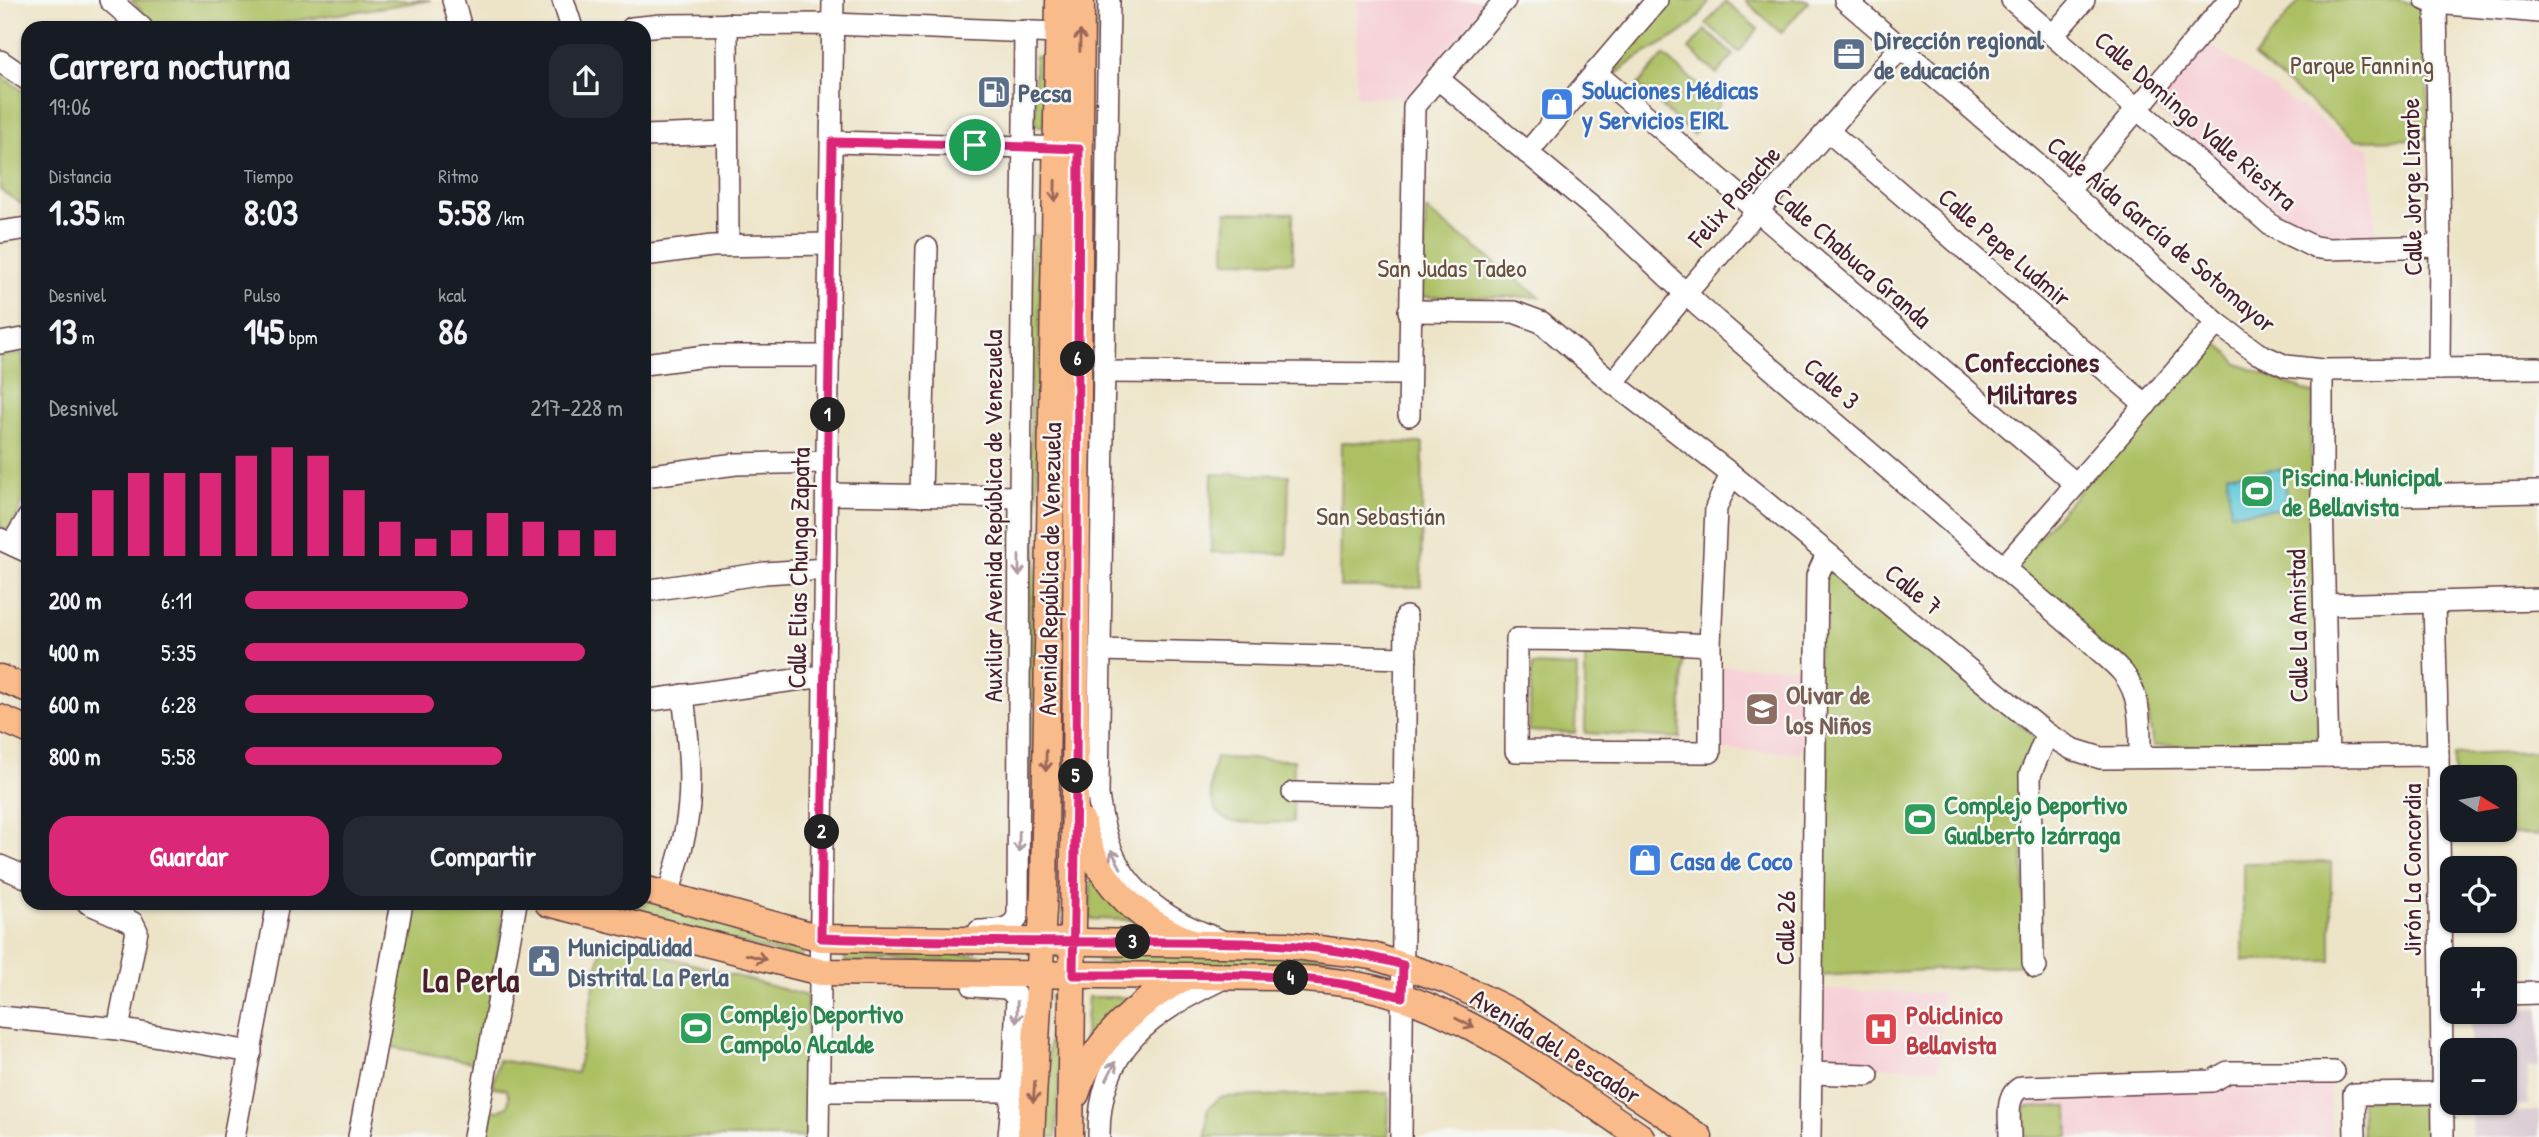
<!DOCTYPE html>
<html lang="es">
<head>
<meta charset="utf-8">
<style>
  body { margin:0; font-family:"Patrick Hand",sans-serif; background:#242831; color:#f1f3f6; height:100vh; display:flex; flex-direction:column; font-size:26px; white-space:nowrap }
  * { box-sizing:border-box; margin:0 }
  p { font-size:23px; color:#9ea1a6 }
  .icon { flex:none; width:38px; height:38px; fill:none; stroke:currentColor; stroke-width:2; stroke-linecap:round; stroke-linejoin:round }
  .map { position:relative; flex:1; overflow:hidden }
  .drawer { position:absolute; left:21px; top:21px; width:630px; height:889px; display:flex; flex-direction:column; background:#171b24; border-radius:21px; box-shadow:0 2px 5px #0004 }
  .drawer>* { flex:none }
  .needle { width:46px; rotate:101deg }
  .controls { position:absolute; left:2440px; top:765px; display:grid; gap:14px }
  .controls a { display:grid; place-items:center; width:77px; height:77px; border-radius:14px; background:#171b24; box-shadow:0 2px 5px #0004; font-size:35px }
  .pin { position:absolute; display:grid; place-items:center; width:60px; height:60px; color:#fff; margin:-30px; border:4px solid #fff; border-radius:50%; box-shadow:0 2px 7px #0007 }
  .km { position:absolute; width:35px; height:35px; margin:-18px; border-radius:50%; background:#222; color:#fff; font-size:19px; line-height:35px; text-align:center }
  .round { display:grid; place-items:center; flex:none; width:74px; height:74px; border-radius:21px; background:#242831 }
  .summary { display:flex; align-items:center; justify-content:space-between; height:119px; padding:0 28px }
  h1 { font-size:38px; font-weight:700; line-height:52px }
  .figures { display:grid; grid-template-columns:repeat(3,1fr); gap:10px; height:119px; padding:7px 28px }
  .figures div { display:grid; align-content:center }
  .figures b { font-size:35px; font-weight:700 }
  .figures small { font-size:19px; font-weight:400 }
  .figures p { font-size:19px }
  .chart { height:196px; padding:14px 28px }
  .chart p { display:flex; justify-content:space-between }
  .chart svg { width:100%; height:126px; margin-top:7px; stroke:#db2777; stroke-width:6 }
  .button { display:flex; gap:14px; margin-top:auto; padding:14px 28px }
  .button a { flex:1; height:80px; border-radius:21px; background:#db2777; color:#fff; font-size:28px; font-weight:700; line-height:80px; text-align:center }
  .button a+a { background:#242831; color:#f1f3f6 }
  ul { padding:0 28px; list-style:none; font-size:23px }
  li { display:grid; grid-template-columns:112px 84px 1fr; align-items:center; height:52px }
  li i { height:18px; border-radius:9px; background:#db2777 }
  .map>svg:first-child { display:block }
  .built { fill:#f6cfd6 }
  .industrial { fill:#d1bdc9 }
  .green { fill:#acc064; stroke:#7b7048; stroke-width:2 }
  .water { fill:#5fc9d9; stroke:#547482; stroke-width:2 }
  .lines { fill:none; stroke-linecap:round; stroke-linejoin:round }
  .minor-casing { stroke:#623d43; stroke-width:24 }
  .major-casing { stroke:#623d43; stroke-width:29 }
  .minor { stroke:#fff; stroke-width:21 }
  .major { stroke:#fabb8b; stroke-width:26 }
  .oneway { stroke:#996556 }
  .oneway2 { stroke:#ae9aa0 }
  .route-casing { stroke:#fff; stroke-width:14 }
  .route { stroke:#db2777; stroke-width:9 }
  .labels { text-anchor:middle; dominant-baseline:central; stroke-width:5; stroke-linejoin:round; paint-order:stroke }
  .service-label { font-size:26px; font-weight:bold; fill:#4e5e75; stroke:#f6f6f2; text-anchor:start }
  .park-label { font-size:26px; fill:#674f3c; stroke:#f6f6f2 }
  .shop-label { font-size:26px; font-weight:bold; fill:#366cbe; stroke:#f6f6f2; text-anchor:start }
  .street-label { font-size:26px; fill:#4a1f2b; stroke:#f6f6f2 }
  .leisure-label { font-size:26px; font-weight:bold; fill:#27864d; stroke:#f6f6f2; text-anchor:start }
  .education-label { font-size:26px; font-weight:bold; fill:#785e54; stroke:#f6f6f2; text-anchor:start }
  .health-label { font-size:26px; font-weight:bold; fill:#be3a42; stroke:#f6f6f2; text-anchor:start }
  .neighbourhood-label { font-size:28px; font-weight:bold; fill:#4a1f2b; stroke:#f6f6f2 }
  .district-label { font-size:33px; font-weight:bold; fill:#4a1f2b; stroke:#f6f6f2 }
</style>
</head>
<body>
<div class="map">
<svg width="2539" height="1137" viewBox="0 0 2539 1137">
  <rect width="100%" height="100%" fill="#f6f6f2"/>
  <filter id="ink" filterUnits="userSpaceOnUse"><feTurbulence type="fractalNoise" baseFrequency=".0143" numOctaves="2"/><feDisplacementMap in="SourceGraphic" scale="14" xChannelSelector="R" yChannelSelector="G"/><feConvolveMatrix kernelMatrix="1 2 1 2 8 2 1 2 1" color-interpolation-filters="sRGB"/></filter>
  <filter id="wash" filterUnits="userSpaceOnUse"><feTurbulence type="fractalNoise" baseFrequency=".00686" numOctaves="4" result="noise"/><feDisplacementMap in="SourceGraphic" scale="28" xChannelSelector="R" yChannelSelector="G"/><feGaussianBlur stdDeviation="1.57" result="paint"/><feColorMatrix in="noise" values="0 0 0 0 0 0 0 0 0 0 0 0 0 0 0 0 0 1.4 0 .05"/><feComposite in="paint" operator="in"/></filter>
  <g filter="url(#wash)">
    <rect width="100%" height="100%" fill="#ede4c8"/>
    <!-- built -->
    <g class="built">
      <polygon points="1357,0 1488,0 1408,96 1356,97"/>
      <polygon points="2203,40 2354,143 2370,147 2376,240 2307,235 2151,106"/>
      <polygon points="1722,666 1803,667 1801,753 1722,750"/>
      <polygon points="1823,990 1941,993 1939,1068 1821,1065"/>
      <polygon points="2330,1083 2331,1137 2020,1137 2018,1094"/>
    </g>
    <!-- industrial -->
    <g class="industrial">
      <polygon points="2539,1008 2539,1067 2528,1067 2528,1105 2471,1105 2471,1103 2504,1102 2504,1050 2470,1050 2470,1012"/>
      <polygon points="2539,1111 2539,1137 2472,1137 2471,1115"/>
    </g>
    <!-- green -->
    <g class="green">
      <polygon points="131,0 431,0 247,28 157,28"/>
      <polygon points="1097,0 1103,0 1090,699"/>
      <path d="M1668,0H1710C1692,32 1672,38 1642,55C1632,60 1624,68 1615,75L1606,68Z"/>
      <polygon points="1745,0 1808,0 1809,1 1781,33"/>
      <polygon points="2300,0 2399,0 2426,7 2429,139 2356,140 2254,57"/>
      <polygon points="1725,2 1758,29 1739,52 1706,24"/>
      <polygon points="1705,30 1733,55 1717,74 1689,49"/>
      <polygon points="1664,55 1720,104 1693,135 1638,85"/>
      <polygon points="1045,56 1045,126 1035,126 1035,57"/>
      <polygon points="0,75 28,95 28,208 0,190"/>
      <polygon points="1426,210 1540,297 1422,297"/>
      <polygon points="1226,212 1293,213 1293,262 1225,261"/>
      <polygon points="1032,235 1041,236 1032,853 1027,854"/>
      <polygon points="2214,339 2238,364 2314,394 2310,428 2320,745 2153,746 2146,701 2012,567"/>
      <polygon points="22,353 28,383 28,492 9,531 0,527 0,356"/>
      <polygon points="1342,442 1423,443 1421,587 1340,587"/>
      <polygon points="1212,474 1289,475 1287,554 1211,552"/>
      <polygon points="1829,567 2036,738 2019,771 2028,965 1818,976 1818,596"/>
      <polygon points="1585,649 1684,652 1680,738 1585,733"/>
      <polygon points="1532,665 1577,667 1575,733 1529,731"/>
      <polygon points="2539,752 2539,835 2453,830 2504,830 2504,777 2454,777 2454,755"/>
      <path d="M1216,758L1294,760L1293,822C1278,822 1244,825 1231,821C1205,813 1209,779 1216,758Z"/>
      <polygon points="2331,862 2331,961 2243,961 2243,863"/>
      <polygon points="1091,875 1134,920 1090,919"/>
      <polygon points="644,899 804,947 801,959 590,903 644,903"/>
      <polygon points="408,903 505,903 481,1064 382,1045"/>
      <polygon points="603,939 807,996 806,1137 485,1137 490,1110 499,1111 508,1105 509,1096 506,1089 493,1087 498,1060 577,1073"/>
      <polygon points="844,949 992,956 993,961 845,962"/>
      <polygon points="1098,952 1327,957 1388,973 1383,977 1347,969 1332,971 1098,962"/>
      <polygon points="1051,996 1063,996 1056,1137 1045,1137"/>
      <polygon points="1088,997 1133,997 1084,1045"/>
      <polygon points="1389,1093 1388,1137 1206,1137 1207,1110 1220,1097"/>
      <polygon points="2437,1097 2438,1137 2362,1137 2361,1100"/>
      <polygon points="2068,1106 2069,1137 2025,1137 2025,1107"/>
    </g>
    <!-- water -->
    <polygon class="water" points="2283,469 2287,508 2231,513 2227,474"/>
  </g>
  <g filter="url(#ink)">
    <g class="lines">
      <!-- minor casing -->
      <g class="minor-casing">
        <g id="minor">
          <polyline points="110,0 142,28"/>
          <polyline points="453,0 461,28"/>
          <polyline points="563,0 572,28"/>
          <path d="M1109,0L1098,795C1106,855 1124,891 1179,922C1193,930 1209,935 1224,942"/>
          <polyline points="1845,0 2068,191 2217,323 2257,353 2286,366 2322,370 2539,368"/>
          <polyline points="2012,0 2273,227 2314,247 2328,249 2440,246"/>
          <polyline points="2426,0 2436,3 2539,12"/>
          <polyline points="2436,3 2440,246 2439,369"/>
          <polyline points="727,24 728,245"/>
          <polyline points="632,28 662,25 833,24 1059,33"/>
          <polyline points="2054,34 2084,0"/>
          <polyline points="0,61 28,80"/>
          <polyline points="1595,72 2076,484"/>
          <path d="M1437,78L1600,213L1700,307L2091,643C2101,653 2114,662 2123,673C2142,696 2140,730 2140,757"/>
          <polyline points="1828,131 2146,405"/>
          <polyline points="644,136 727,133"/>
          <polyline points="832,142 1070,148"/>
          <polyline points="1527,153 1657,0"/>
          <polyline points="2068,191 2229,0"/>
          <polyline points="0,232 28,228"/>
          <polyline points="644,255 712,246 830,244"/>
          <polyline points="1409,311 1514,312 1541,322 1613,383 1731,474 2047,734 2072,749 2101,758 2438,755"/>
          <polyline points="0,343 28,338"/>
          <polyline points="644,364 706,356 829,356"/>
          <polyline points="2322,370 2322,497 2328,756"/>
          <polyline points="1105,372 1409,374"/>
          <polyline points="1613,383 1686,293 1899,49"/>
          <polyline points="1409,415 1414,106 1505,0"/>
          <polyline points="644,476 736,464 828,462"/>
          <polyline points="827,494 1020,497"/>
          <polyline points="921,496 927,248"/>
          <polyline points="2322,497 2539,492"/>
          <polyline points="0,539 28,552"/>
          <polyline points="12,544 28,518"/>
          <polyline points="2003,568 2217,323"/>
          <polyline points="644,591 765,573 826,569"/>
          <polyline points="2434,603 2438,755 2443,1137"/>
          <polyline points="2325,605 2539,599"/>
          <polyline points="1710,645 1613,640 1517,639 1516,751 1710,752 1710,645 1716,508 1731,474"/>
          <polyline points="1100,650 1406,658"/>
          <polyline points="644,701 824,676"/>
          <polyline points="1293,793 1404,795"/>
          <polyline points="0,866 28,878"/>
          <path d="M668,896C674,873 682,850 686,827C694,783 688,739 683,695"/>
          <polyline points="88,903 127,920 133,923 137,931 118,1029"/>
          <path d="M979,931C994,930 1013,932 1018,915L1020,497L1025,31"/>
          <polyline points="2036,967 2033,962 2030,775 2047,734"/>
          <polyline points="973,986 1007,988 1017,997 1013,1091 1009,1137"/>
          <polyline points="2504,994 2539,993"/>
          <polyline points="0,1017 118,1029 251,1052"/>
          <polyline points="1811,1073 1868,1075"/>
          <polyline points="819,1091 1013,1091"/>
          <polyline points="234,1137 278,903"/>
          <polyline points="359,1137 402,903"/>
          <polyline points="474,1137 516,903"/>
          <polyline points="818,1137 833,0"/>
          <path d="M1099,1137C1098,1048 1151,1013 1224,978"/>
          <polyline points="1401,1137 1406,617"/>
          <polyline points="1810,1137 1817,576 1827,554"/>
          <path d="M2010,1137C2010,1120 2004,1095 2022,1087L2212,1081L2228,1072H2334"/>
          <polyline points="2355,1137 2354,1094 2442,1093"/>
        </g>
      </g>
      <!-- major casing -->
      <g class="major-casing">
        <g id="major">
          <polyline points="0,678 28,689"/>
          <polyline points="0,718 28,730"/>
          <path d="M1082,822C1094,877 1136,919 1186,940"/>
          <polyline points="644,889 821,938 1287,945 1373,956 1446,980 1512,1012 1699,1137"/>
          <path d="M548,903L820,972L1275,977C1308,979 1339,981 1371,988C1473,1012 1555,1080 1641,1137"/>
          <path d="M1076,1094C1093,1041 1138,1002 1185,977"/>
          <polyline points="1031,1137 1044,891 1059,0"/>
          <polyline points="1070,1137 1075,785 1081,0"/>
        </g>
      </g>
      <!-- minor -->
      <use href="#minor" class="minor"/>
      <!-- major -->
      <use href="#major" class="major"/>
    </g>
    <!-- one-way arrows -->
    <defs><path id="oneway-shaft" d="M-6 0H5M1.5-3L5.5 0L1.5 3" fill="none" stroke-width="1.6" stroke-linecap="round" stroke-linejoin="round" transform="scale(1.75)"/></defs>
    <g class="oneway">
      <use href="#oneway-shaft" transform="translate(1080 41) rotate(-89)"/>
      <use href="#oneway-shaft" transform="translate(1055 191) rotate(91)"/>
      <use href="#oneway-shaft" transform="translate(1046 761) rotate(91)"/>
      <use href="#oneway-shaft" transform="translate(756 957) rotate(15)"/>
      <use href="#oneway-shaft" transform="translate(1465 1023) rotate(27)"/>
      <use href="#oneway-shaft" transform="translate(1034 1092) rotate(94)"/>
    </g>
    <g class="oneway2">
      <use href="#oneway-shaft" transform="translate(1019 566) rotate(90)"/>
      <use href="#oneway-shaft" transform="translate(1019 842) rotate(91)"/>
      <use href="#oneway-shaft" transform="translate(1116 859) rotate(-118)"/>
      <use href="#oneway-shaft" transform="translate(1017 1012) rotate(91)"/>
      <use href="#oneway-shaft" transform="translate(1111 1071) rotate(-64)"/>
    </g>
  </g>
  <g class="lines" filter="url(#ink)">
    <!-- route casing -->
    <g class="route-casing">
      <path id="route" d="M975,145L832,142L821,938C921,942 1023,942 1123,942C1217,942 1312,939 1403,965L1402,997C1296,967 1183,976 1073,975C1074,912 1075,848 1076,785L1079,149L975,145"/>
    </g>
    <!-- route -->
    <use href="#route" class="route"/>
  </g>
  <!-- icons -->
  <defs>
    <g id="office-square" transform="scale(1.75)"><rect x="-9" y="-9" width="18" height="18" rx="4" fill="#5c6f8a" stroke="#f6f6f2"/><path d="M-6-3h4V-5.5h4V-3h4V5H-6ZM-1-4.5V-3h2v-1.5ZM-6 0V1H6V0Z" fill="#fff"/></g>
    <g id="fuel-square" transform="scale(1.75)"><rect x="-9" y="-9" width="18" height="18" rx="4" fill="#5c6f8a" stroke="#f6f6f2"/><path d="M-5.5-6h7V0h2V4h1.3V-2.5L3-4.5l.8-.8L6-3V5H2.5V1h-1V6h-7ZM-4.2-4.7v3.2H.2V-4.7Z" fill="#fff"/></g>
    <g id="shop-square" transform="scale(1.75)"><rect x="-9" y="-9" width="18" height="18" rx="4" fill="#3f7fe0" stroke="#f6f6f2"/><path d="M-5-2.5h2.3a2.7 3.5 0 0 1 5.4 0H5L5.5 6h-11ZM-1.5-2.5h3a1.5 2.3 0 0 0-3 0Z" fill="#fff"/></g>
    <g id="stadium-square" transform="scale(1.75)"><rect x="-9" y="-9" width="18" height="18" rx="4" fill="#2e9e5b" stroke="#f6f6f2"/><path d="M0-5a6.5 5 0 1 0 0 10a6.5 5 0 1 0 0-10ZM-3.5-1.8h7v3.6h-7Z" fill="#fff"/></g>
    <g id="school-square" transform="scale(1.75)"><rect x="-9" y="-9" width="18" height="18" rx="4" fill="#8d6e63" stroke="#f6f6f2"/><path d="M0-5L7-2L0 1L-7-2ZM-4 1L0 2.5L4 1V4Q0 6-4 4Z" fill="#fff"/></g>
    <g id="civic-square" transform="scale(1.75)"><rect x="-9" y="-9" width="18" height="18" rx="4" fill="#5c6f8a" stroke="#f6f6f2"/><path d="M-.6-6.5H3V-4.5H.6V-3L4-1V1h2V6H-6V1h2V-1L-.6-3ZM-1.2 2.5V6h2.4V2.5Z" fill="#fff"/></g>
    <g id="hospital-square" transform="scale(1.75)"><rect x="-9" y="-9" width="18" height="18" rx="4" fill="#e0444e" stroke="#f6f6f2"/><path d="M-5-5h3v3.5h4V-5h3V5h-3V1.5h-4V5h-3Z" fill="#fff"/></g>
  </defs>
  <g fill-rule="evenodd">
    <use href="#office-square" x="1849" y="54"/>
    <use href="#fuel-square" x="994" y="92"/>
    <use href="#shop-square" x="1557" y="104"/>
    <use href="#stadium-square" x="2257" y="491"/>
    <use href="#school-square" x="1762" y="709"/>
    <use href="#stadium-square" x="1920" y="819"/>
    <use href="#shop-square" x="1645" y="860"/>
    <use href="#civic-square" x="544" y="961"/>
    <use href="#stadium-square" x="696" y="1028"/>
    <use href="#hospital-square" x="1881" y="1029"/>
  </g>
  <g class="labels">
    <!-- service labels -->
    <g class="service-label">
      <text x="1874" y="39">Dirección regional<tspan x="1874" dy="30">de educación</tspan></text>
      <text x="1018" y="92">Pecsa</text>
      <text x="568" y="946">Municipalidad<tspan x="568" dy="30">Distrital La Perla</tspan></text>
    </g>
    <!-- park labels -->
    <g class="park-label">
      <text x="2362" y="64">Parque Fanning</text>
      <text x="1452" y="267">San Judas Tadeo</text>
      <text x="1381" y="515">San Sebastián</text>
    </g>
    <!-- shop labels -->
    <g class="shop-label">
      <text x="1582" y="89">Soluciones Médicas<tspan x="1582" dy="30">y Servicios EIRL</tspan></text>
      <text x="1670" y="860">Casa de Coco</text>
    </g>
    <!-- street labels -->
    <g class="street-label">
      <text transform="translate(2196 120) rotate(41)">Calle Domingo Valle Riestra</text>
      <text transform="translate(2411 187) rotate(-91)">Calle Jorge Lizarbe</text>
      <text transform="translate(1734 196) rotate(-49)">Felix Pasache</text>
      <text transform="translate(2162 234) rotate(40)">Calle Aída García de Sotomayor</text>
      <text transform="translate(2005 247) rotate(41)">Calle Pepe Ludmir</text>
      <text transform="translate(1853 257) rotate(41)">Calle Chabuca Granda</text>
      <text transform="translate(1832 383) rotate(41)">Calle 3</text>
      <text transform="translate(992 516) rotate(-90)">Auxiliar Avenida República de Venezuela</text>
      <text transform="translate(798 568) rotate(-89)">Calle Elias Chunga Zapata</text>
      <text transform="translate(1049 569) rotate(-89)">Avenida República de Venezuela</text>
      <text transform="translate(1914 589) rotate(39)">Calle 7</text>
      <text transform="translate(2297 626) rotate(-91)">Calle La Amistad</text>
      <text transform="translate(2411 870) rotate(-90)">Jirón La Concordia</text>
      <text transform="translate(1785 928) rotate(-89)">Calle 26</text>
      <text transform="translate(1556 1046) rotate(32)">Avenida del Pescador</text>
    </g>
    <!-- leisure labels -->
    <g class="leisure-label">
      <text x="2282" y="476">Piscina Municipal<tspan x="2282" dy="30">de Bellavista</tspan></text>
      <text x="1944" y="804">Complejo Deportivo<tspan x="1944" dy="30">Gualberto Izárraga</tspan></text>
      <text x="720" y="1013">Complejo Deportivo<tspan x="720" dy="30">Campolo Alcalde</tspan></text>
    </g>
    <!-- education labels -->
    <g class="education-label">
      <text x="1786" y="694">Olivar de<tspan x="1786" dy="30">los Niños</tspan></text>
    </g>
    <!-- health labels -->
    <g class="health-label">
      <text x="1906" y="1014">Policlinico<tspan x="1906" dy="30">Bellavista</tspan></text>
    </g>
    <!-- neighbourhood labels -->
    <g class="neighbourhood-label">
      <text x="2032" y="362">Confecciones<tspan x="2032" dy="32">Militares</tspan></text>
    </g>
    <!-- district labels -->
    <g class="district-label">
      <text x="471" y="980">La Perla</text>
    </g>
  </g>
</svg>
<div class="controls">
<a><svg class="needle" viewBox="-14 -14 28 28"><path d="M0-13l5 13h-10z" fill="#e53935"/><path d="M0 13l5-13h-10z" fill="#9ea1a6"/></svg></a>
<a><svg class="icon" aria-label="locate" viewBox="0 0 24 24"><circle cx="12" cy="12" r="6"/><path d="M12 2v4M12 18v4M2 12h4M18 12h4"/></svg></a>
<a>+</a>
<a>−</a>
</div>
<div class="pin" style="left:975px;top:145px;background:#1e9e55"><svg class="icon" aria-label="arrive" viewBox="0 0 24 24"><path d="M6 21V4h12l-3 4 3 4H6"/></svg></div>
<b class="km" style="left:828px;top:415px">1</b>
<b class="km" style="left:822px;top:832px">2</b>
<b class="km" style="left:1133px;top:942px">3</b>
<b class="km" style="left:1291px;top:978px">4</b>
<b class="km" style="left:1076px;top:776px">5</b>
<b class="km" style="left:1078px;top:359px">6</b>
<section class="drawer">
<div class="summary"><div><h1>Carrera nocturna</h1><p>19:06</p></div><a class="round"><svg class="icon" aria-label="share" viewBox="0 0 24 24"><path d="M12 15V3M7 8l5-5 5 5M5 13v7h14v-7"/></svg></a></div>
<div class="figures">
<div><p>Distancia</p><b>1.35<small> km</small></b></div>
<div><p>Tiempo</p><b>8:03</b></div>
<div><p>Ritmo</p><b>5:58<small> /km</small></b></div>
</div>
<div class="figures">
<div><p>Desnivel</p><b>13<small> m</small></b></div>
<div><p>Pulso</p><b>145<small> bpm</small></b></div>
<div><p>kcal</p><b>86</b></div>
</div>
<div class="chart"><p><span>Desnivel</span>217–228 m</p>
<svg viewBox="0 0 160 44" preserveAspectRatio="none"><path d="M5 44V29M15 44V21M25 44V15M35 44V15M45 44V15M55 44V9M65 44V6M75 44V9M85 44V21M95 44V32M105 44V38M115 44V35M125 44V29M135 44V32M145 44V35M155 44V35"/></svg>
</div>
<ul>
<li><b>200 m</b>6:11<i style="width:59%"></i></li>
<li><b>400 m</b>5:35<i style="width:90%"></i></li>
<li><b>600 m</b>6:28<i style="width:50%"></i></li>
<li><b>800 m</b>5:58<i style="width:68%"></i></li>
</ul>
<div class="button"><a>Guardar</a><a>Compartir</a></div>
</section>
</div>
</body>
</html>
